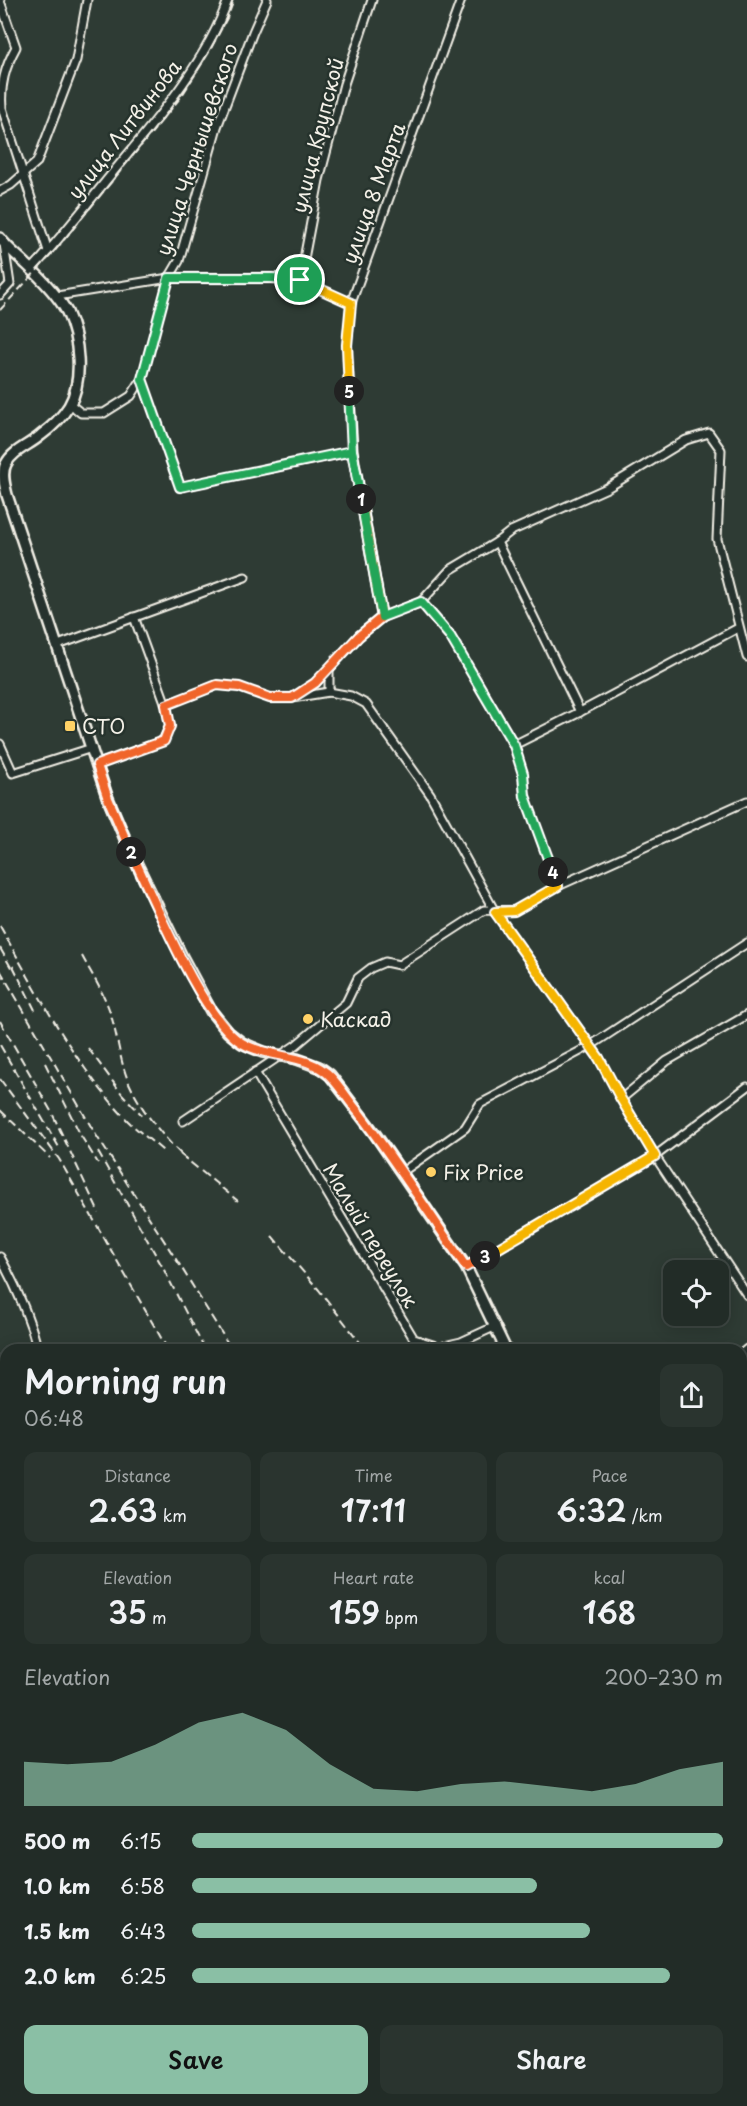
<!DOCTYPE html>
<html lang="en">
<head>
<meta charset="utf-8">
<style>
  body { margin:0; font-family:"Playpen Sans",sans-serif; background:#2a342f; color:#f1f3f6; height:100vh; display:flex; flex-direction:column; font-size:22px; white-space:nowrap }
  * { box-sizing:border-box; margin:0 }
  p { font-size:20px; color:#a2a7a7 }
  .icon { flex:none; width:33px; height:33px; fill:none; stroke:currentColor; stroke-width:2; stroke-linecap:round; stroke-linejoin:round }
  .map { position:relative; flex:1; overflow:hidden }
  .sheet { position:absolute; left:0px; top:1344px; width:747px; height:762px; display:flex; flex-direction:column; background:#222c27; border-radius:18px 18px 0 0; box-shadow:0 3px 15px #0003,0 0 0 2px #3f4844 }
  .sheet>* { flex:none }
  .tools { position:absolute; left:663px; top:1260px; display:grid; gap:12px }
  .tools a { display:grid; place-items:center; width:66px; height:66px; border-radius:12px; background:#222c27; box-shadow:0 3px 15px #0003,0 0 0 2px #3f4844; font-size:30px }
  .pin { position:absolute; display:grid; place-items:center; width:51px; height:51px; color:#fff; margin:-26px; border:3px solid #fff; border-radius:50%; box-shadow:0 2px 6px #0007 }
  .km { position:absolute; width:30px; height:30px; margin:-15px; border-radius:50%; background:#222; color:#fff; font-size:16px; line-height:30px; text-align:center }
  .round { display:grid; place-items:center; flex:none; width:63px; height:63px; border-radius:12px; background:#2a342f }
  .summary { display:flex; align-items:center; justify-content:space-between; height:102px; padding:0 24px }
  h1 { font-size:33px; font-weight:600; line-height:45px }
  .figures { display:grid; grid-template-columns:repeat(3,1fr); gap:9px; height:102px; padding:6px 24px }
  .figures div { display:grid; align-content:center; border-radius:12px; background:#2a342f; text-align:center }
  .figures b { font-size:30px; font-weight:600 }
  .figures small { font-size:16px; font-weight:400 }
  .figures p { font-size:16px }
  .chart { height:168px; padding:12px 24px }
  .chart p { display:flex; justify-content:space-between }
  .chart svg { width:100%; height:108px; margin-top:6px; fill:#8abfa5; opacity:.7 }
  .action { display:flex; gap:12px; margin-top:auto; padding:12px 24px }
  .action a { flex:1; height:69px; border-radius:12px; background:#8abfa5; color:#111; font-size:24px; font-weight:600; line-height:69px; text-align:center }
  .action a+a { background:#2a342f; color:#f1f3f6 }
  ul { padding:0 24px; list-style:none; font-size:20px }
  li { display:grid; grid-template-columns:96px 72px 1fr; align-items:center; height:45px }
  li i { height:15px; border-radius:8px; background:#8abfa5 }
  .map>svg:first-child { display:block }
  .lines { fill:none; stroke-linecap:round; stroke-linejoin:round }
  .stream { stroke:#a4a8a0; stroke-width:2 }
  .minor-casing { stroke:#f4f1e8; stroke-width:11 }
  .tertiary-casing { stroke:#f4f1e8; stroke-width:14 }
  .minor { stroke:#26332d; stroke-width:7 }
  .tertiary { stroke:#26332d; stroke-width:9 }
  .rail { stroke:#f4f1e8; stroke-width:2; stroke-dasharray:9 4.5; stroke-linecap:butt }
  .split-1-casing { stroke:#fff; stroke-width:12 }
  .split-2-casing { stroke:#fff; stroke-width:12 }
  .split-3-casing { stroke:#fff; stroke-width:12 }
  .split-4-casing { stroke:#fff; stroke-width:12 }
  .split-5-casing { stroke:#fff; stroke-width:12 }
  .split-6-casing { stroke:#fff; stroke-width:12 }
  .split-1 { stroke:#22a559; stroke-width:8 }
  .split-2 { stroke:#f0652b; stroke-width:8 }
  .split-3 { stroke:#f0652b; stroke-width:8 }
  .split-4 { stroke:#f5b400; stroke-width:8 }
  .split-5 { stroke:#22a559; stroke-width:8 }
  .split-6 { stroke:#f5b400; stroke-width:8 }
  .poi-dot { fill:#ffd166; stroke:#26332d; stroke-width:2 }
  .labels { text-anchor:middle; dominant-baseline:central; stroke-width:5; stroke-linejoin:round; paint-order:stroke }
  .street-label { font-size:20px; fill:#f4f1e8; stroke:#26332d }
  .poi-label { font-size:20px; fill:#f4f1e8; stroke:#26332d; text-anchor:start }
</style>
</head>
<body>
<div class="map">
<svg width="747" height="2106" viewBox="0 0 747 2106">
  <rect width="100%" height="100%" fill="#2e3b34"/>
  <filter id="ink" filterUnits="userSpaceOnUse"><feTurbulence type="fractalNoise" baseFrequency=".0167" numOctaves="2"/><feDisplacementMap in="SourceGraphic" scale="12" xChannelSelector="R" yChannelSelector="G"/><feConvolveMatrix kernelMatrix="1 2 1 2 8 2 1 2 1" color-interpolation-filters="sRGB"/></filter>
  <g filter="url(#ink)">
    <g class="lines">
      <!-- stream -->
      <polyline class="stream" points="329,2100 331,2106"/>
      <!-- minor casing -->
      <g class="minor-casing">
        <g id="minor">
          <path d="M0,1L16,47C5,67 0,85 2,108L48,251"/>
          <polyline points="0,191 11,185 37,162 76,60 87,0"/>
          <path d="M32,269C61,238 87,204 114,171C156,120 206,63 228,0"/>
          <polyline points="300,280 319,180 344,84 372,0"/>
          <polyline points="0,295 10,284 4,244"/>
          <polyline points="57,296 169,278 272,278 300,280 351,303"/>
          <polyline points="142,379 180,487 353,451"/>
          <polyline points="70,404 81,413 104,413 131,396 142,379 169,278 179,261 217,127 253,32 267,0"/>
          <polyline points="497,542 580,712"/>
          <polyline points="421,602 450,570 497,542 511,531 607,488 686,440 709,433 721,450 717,539 747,657"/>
          <polyline points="134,617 166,705"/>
          <polyline points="382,617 353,451 347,345 351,303 461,0"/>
          <polyline points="58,645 245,577"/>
          <polyline points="329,692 329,669 359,636 382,617 421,602 450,636 514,745 523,773 525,796 558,886"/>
          <polyline points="294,697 315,683 329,669"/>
          <polyline points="0,744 13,773 92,748"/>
          <polyline points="514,745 580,712 738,628"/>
          <polyline points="97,765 163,741 170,726 166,705 217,685 239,687 270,698 292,698 329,692 351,696 366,704 430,794 495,912 599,1058 621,1099 655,1156 747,1295"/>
          <polyline points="255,1072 414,1339 439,1347 461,1342 496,1326"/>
          <polyline points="621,1099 667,1061 747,1015"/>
          <polyline points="183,1121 296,1045 346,1003 358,978 371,968 385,962 399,965 484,910 514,911 558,886 747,801"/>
          <polyline points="402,1172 465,1128 480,1104 590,1046 747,943"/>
          <path d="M0,1257C17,1288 29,1315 38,1350"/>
          <polyline points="466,1267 655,1156 747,1087"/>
          <polyline points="741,1354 747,1349"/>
          <polyline points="0,1361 6,1362"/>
          <polyline points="0,1559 6,1559"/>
          <polyline points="741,1632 747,1628"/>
          <polyline points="0,1717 6,1716"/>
          <polyline points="741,1757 747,1753"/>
          <polyline points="0,1960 6,1961"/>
          <polyline points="459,2100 463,2106"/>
          <polyline points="538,2100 543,2106"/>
        </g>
      </g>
      <!-- tertiary casing -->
      <g class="tertiary-casing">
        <g id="tertiary">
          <path d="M0,238C7,248 17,255 26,264C41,278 57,294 67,312C79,338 84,380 69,406C62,417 52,427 41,435C30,445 13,450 6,464C1,473 5,486 7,495L107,796L128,846L182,957L211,1011L228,1032L242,1043L263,1052L297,1059L319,1067L330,1075L375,1134L466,1267L506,1350"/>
          <polyline points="0,1740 6,1742"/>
          <polyline points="741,1786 747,1796"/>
          <polyline points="38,2106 39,2100"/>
        </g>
      </g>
      <!-- minor -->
      <use href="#minor" class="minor"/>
      <!-- tertiary -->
      <use href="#tertiary" class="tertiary"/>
      <!-- rail -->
      <g class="rail">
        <polyline points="0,310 54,252 181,97 208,54 227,18 234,0"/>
        <path d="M0,926C38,994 74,1064 128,1121C139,1132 152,1141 163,1151"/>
        <polyline points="0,948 13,971"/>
        <path d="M82,956C91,973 102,990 109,1009C118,1035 119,1061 130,1085C143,1113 164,1138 186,1159"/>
        <polyline points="13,966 35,1010"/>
        <polyline points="0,970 96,1135 181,1267 232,1350"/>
        <polyline points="0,1021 52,1113 99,1213"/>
        <polyline points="0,1045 60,1149"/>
        <polyline points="88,1048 122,1094 142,1115"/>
        <polyline points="45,1063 81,1136 98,1163"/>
        <polyline points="0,1079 59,1159 168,1350"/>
        <polyline points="0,1110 50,1158"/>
        <polyline points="98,1152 162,1266 205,1350"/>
        <polyline points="180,1154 238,1201"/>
        <polyline points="272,1236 319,1290 366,1350"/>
        <polyline points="741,1939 747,1943"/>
        <polyline points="568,2100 572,2106"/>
        <polyline points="641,2100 645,2106"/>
      </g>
    </g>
  </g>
  <g class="lines" filter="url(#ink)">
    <!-- split-1 casing -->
    <g class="split-1-casing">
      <polyline id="split-1" points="300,280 272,278 169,278 142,379 180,487 352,451 361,499"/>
    </g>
    <!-- split-2 casing -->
    <g class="split-2-casing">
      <polyline id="split-2" points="131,852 107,796 97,765 164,741 170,726 166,705 217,685 239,687 270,698 292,698 315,683 359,636 382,617 361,499"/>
    </g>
    <!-- split-3 casing -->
    <g class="split-3-casing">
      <path id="split-3" d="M131,852C153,897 202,1020 242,1043C269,1059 309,1053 331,1077C341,1088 349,1101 359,1113C397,1163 430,1215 466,1267L485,1256"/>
    </g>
    <!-- split-4 casing -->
    <g class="split-4-casing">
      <polyline id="split-4" points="485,1256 655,1156 621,1099 599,1058 495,912 514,911 558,886 553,872"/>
    </g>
    <!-- split-5 casing -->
    <g class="split-5-casing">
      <polyline id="split-5" points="349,391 352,451 382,617 421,602 450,636 514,745 523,774 525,796 553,872"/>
    </g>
    <!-- split-6 casing -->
    <g class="split-6-casing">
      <polyline id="split-6" points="300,280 351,303 347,345 349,391"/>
    </g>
    <!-- split-1 -->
    <use href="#split-1" class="split-1"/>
    <!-- split-2 -->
    <use href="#split-2" class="split-2"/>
    <!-- split-3 -->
    <use href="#split-3" class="split-3"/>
    <!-- split-4 -->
    <use href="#split-4" class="split-4"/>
    <!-- split-5 -->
    <use href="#split-5" class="split-5"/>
    <!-- split-6 -->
    <use href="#split-6" class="split-6"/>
  </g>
  <!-- markers -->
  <g class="poi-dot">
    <rect x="64" y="720" width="12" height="12" rx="3"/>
    <circle cx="308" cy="1019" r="6"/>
    <circle cx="431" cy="1172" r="6"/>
  </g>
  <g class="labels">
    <!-- street labels -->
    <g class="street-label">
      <text transform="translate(124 129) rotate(-52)">улица Литвинова</text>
      <text transform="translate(317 135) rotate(-76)">улица Крупской</text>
      <text transform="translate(196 149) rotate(-72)">улица Чернышевского</text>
      <text transform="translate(373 193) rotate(-70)">улица 8 Марта</text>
      <text transform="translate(371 1235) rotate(59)">Малый переулок</text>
    </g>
    <!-- poi labels -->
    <g class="poi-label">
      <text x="82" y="726">СТО</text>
      <text x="320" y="1019">Каскад</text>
      <text x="443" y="1172">Fix Price</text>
    </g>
  </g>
</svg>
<div class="tools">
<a><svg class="icon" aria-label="locate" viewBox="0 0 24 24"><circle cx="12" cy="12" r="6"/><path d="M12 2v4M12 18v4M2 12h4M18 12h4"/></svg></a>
</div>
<div class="pin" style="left:300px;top:280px;background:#1e9e55"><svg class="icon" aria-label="arrive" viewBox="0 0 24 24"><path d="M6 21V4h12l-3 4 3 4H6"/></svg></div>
<b class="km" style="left:361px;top:499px">1</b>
<b class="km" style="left:131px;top:852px">2</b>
<b class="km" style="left:485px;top:1256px">3</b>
<b class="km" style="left:553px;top:872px">4</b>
<b class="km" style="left:349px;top:391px">5</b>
<section class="sheet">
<div class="summary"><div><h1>Morning run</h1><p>06:48</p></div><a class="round"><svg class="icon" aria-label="share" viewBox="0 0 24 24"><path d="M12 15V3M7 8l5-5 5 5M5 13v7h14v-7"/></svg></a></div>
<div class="figures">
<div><p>Distance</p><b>2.63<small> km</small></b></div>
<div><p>Time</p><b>17:11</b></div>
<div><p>Pace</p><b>6:32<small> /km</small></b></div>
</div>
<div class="figures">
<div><p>Elevation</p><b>35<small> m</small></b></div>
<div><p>Heart rate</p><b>159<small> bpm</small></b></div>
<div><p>kcal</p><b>168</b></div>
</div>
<div class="chart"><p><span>Elevation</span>200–230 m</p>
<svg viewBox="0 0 160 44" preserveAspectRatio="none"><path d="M0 44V26L10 27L20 26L30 19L40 10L50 6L60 13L70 27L80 37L90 38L100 35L110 34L120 36L130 38L140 35L150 29L160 26V44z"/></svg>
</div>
<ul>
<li><b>500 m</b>6:15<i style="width:100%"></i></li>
<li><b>1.0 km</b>6:58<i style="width:65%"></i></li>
<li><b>1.5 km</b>6:43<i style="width:75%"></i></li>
<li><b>2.0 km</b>6:25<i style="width:90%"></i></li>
</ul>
<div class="action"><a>Save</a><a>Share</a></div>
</section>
</div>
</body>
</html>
